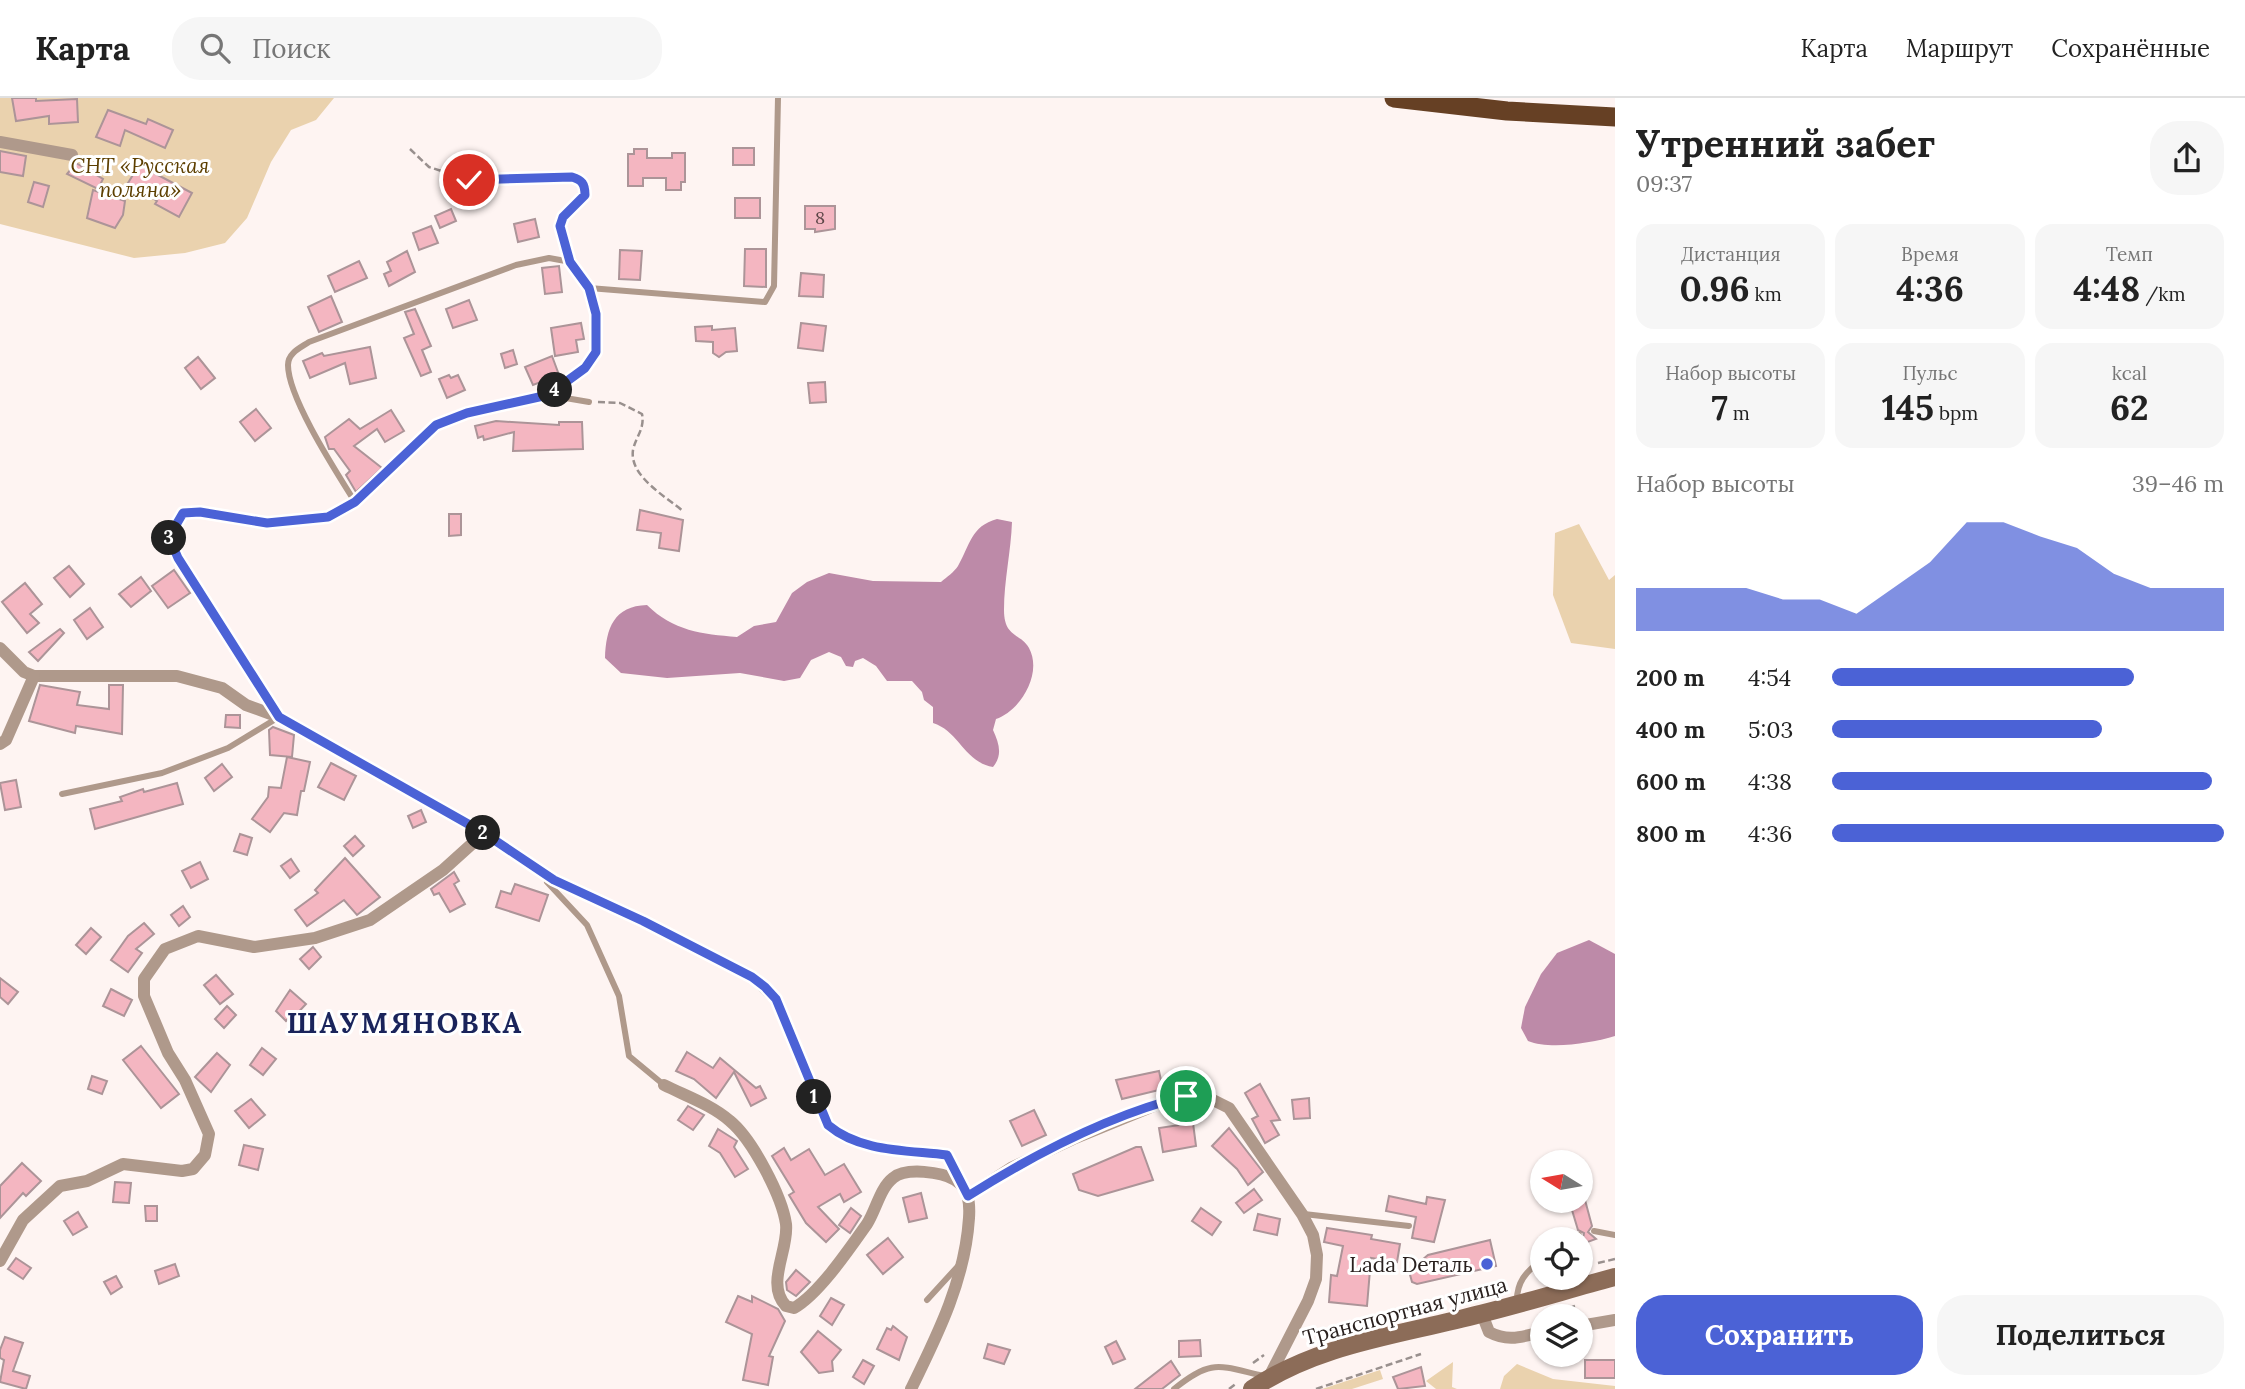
<!DOCTYPE html>
<html lang="ru">
<head>
<meta charset="utf-8">
<style>
  body { margin:0; font-family:Lora,serif; background:#f6f6f6; color:#222; height:100vh; display:flex; flex-direction:column; font-size:26px; white-space:nowrap }
  * { box-sizing:border-box; margin:0 }
  p { font-size:23px; color:#767676 }
  .icon { flex:none; width:38px; height:38px; fill:none; stroke:currentColor; stroke-width:2; stroke-linecap:round; stroke-linejoin:round }
  .map { position:relative; flex:1; overflow:hidden }
  .side { display:flex; flex-direction:column; background:#fff; width:630px }
  .side>* { flex:none }
  .needle { width:46px; rotate:281deg }
  .tools { position:absolute; left:1530px; top:1052px; display:grid; gap:14px }
  .tools a { display:grid; place-items:center; width:63px; height:63px; border-radius:50%; background:#fff; box-shadow:0 2px 5px #0004; font-size:35px }
  .pin { position:absolute; display:grid; place-items:center; width:60px; height:60px; color:#fff; margin:-30px; border:4px solid #fff; border-radius:50%; box-shadow:0 2px 7px #0007 }
  .km { position:absolute; width:35px; height:35px; margin:-18px; border-radius:50%; background:#222; color:#fff; font-size:19px; line-height:35px; text-align:center }
  .round { display:grid; place-items:center; flex:none; width:74px; height:74px; border-radius:28px; background:#f6f6f6 }
  .overview { display:flex; align-items:center; justify-content:space-between; height:119px; padding:0 21px }
  h1 { font-size:38px; font-weight:700; line-height:52px }
  .figures { display:grid; grid-template-columns:repeat(3,1fr); gap:10px; height:119px; padding:7px 21px }
  .figures div { display:grid; align-content:center; border-radius:18px; background:#f6f6f6; text-align:center }
  .figures b { font-size:35px; font-weight:700 }
  .figures small { font-size:19px; font-weight:400 }
  .figures p { font-size:19px }
  .chart { height:196px; padding:14px 21px }
  .chart p { display:flex; justify-content:space-between }
  .chart svg { width:100%; height:126px; margin-top:7px; fill:#4b62d6; opacity:.7 }
  .cta { display:flex; gap:14px; margin-top:auto; padding:14px 21px }
  .cta a { flex:1; height:80px; border-radius:28px; background:#4b62d6; color:#fff; font-size:28px; font-weight:700; line-height:80px; text-align:center }
  .cta a+a { background:#f6f6f6; color:#222 }
  ul { padding:0 21px; list-style:none; font-size:23px }
  li { display:grid; grid-template-columns:112px 84px 1fr; align-items:center; height:52px }
  li i { height:18px; border-radius:9px; background:#4b62d6 }
  header { display:flex; align-items:center; gap:42px; box-sizing:border-box; height:98px; padding:0 35px; background:#fff; border-bottom:2px solid #e0e0e0 }
  header strong { font-size:33px }
  nav { display:flex; gap:38px; margin-inline-start:auto; font-size:24px }
  .search { width:490px; height:63px; background:#f6f6f6; display:flex; align-items:center; gap:18px; box-sizing:border-box; padding:0 24px; border-radius:28px; color:#767676; font-size:26px }
  main { display:flex; flex:1; min-height:0 }
  .map>svg:first-child { display:block }
  .green { fill:#ead2ae }
  .water { fill:#bd8aa8 }
  .building { fill:#f4b6c1; stroke:#ac9498; stroke-width:2 }
  .lines { fill:none; stroke-linecap:round; stroke-linejoin:round }
  .path { stroke:#99908e; stroke-width:2.5; stroke-dasharray:7 3.5; stroke-linecap:butt }
  .service { stroke:#af998b; stroke-width:6 }
  .minor { stroke:#af998b; stroke-width:12 }
  .secondary { stroke:#8c6c58; stroke-width:18 }
  .trunk { stroke:#664024; stroke-width:19 }
  .route-casing { stroke:#fff; stroke-width:14 }
  .route { stroke:#4b62d6; stroke-width:9 }
  .poi-dot { fill:#4b62d6; stroke:#fff; stroke-width:2.5 }
  .labels { text-anchor:middle; dominant-baseline:central; stroke-width:6; stroke-linejoin:round; paint-order:stroke }
  .number-label { font-size:18px; fill:#5c4647 }
  .park-label { font-size:21px; font-style:italic; fill:#5d3f00; stroke:#fff }
  .poi-label { font-size:21px; fill:#29201e; stroke:#fff; text-anchor:end }
  .street-label { font-size:21px; fill:#29201e; stroke:#fff }
  .district-label { font-size:28px; font-weight:bold; letter-spacing:2px; fill:#1a245b; stroke:#fff }
</style>
</head>
<body>
<header>
<strong>Карта</strong>
<div class="search"><svg class="icon" aria-label="search" viewBox="0 0 24 24"><circle cx="10" cy="10" r="6"/><path d="M15 15l6 6"/></svg>Поиск</div>
<nav><a>Карта</a><a>Маршрут</a><a>Сохранённые</a></nav>
</header>
<main>
<div class="map">
<svg width="1615" height="1291" viewBox="0 0 1615 1291">
  <rect width="100%" height="100%" fill="#fef4f2"/>
  <!-- green -->
  <g class="green">
    <polygon points="0,0 334,0 316,22 291,32 271,64 247,120 225,145 185,155 134,160 0,126"/>
    <polygon points="1579,426 1609,482 1615,477 1615,551 1571,545 1553,497 1555,435"/>
    <polygon points="1453,1264 1452,1289 1457,1291 1436,1291 1426,1283"/>
    <polygon points="1517,1266 1553,1281 1615,1288 1615,1291 1500,1291 1504,1278"/>
    <polygon points="1380,1272 1383,1281 1352,1291 1322,1291"/>
  </g>
  <!-- water -->
  <g class="water">
    <path d="M997,421L1012,424C1011,453 1004,483 1004,512C1004,540 1021,535 1029,550C1043,576 1020,613 996,621L993,632C999,645 1003,657 993,669C964,664 959,633 933,625V609L924,602L922,594L912,583H887L876,568L863,560L855,563L853,569L846,568L841,559L829,554L811,562L800,580L784,583L740,575L667,580L621,575L605,560C606,530 614,508 647,507C673,533 702,536 737,539L754,528L776,524L792,495L807,484L829,475L873,483L941,484C947,479 954,474 958,468C970,447 971,428 997,421Z"/>
    <path d="M1589,842L1615,856V938C1592,945 1550,952 1528,943L1521,930L1525,909L1541,876L1557,855Z"/>
  </g>
  <!-- building -->
  <g class="building">
    <polygon points="12,0 36,0 36,3 77,1 78,24 49,26 49,18 16,23"/>
    <polygon points="108,12 146,26 148,21 173,32 165,50 125,32 120,48 96,39"/>
    <rect x="733" y="50" width="21" height="17"/>
    <polygon points="634,51 647,51 647,60 672,60 672,55 685,55 685,84 681,84 681,92 666,92 666,80 643,80 643,88 628,88 628,56 634,56"/>
    <polygon points="0,53 26,58 23,78 0,74"/>
    <polygon points="76,65 103,81 98,91 67,76"/>
    <polygon points="139,67 192,95 179,119 155,106 157,103 128,85"/>
    <polygon points="34,84 49,88 43,109 28,104"/>
    <polygon points="93,92 125,103 123,117 115,130 87,120"/>
    <rect x="735" y="100" width="25" height="20"/>
    <polygon points="805,108 835,108 835,131 815,134 815,131 805,131"/>
    <polygon points="451,111 456,123 440,130 435,118"/>
    <polygon points="535,121 539,139 518,144 514,126"/>
    <polygon points="431,128 438,145 419,152 413,135"/>
    <polygon points="745,151 766,151 766,189 744,188"/>
    <polygon points="620,152 642,153 640,182 619,181"/>
    <polygon points="407,153 415,174 389,188 384,176 391,173 387,164"/>
    <polygon points="359,163 367,180 335,194 328,178"/>
    <polygon points="559,168 562,194 545,196 542,170"/>
    <polygon points="801,175 824,177 823,199 799,198"/>
    <polygon points="331,198 342,224 319,234 308,209"/>
    <polygon points="469,202 477,222 453,230 446,211"/>
    <polygon points="415,211 431,248 422,252 431,274 421,278 404,240 414,236 405,214"/>
    <polygon points="581,225 584,241 576,242 578,254 555,258 551,230"/>
    <polygon points="801,225 826,228 823,253 798,250"/>
    <polygon points="712,228 712,232 735,230 737,253 726,254 719,259 713,255 713,244 696,243 695,229"/>
    <polygon points="370,249 376,280 350,286 345,265 310,280 303,263 322,255 324,258"/>
    <polygon points="513,252 517,266 505,270 501,256"/>
    <polygon points="552,258 559,277 533,287 525,269"/>
    <polygon points="198,259 215,280 201,291 185,270"/>
    <polygon points="449,277 451,280 458,277 465,292 447,300 439,281"/>
    <polygon points="825,284 826,304 810,305 808,285"/>
    <polygon points="256,311 271,330 255,343 240,324"/>
    <polygon points="391,312 404,333 385,344 377,331 354,348 382,370 356,394 346,377 350,373 334,351 329,351 325,339 349,321 360,331"/>
    <polygon points="496,323 559,327 559,324 582,324 583,351 513,353 514,334 484,342 483,338 478,340 475,328"/>
    <polygon points="640,412 683,422 679,453 659,450 661,435 637,432"/>
    <polygon points="449,416 461,416 461,437 449,438"/>
    <polygon points="69,468 84,486 70,499 54,480"/>
    <polygon points="174,472 190,495 168,510 152,488"/>
    <polygon points="141,479 151,493 131,509 119,496"/>
    <polygon points="25,485 42,506 30,516 39,525 27,535 2,504"/>
    <polygon points="90,510 103,529 87,541 74,522"/>
    <polygon points="60,531 64,535 38,563 29,554"/>
    <polygon points="40,587 80,594 77,607 109,611 109,587 123,587 122,636 76,628 75,635 29,623"/>
    <polygon points="226,617 240,617 240,630 225,629"/>
    <polygon points="273,629 294,637 292,659 270,657 269,632"/>
    <polygon points="287,659 310,664 304,693 301,693 297,717 284,715 270,734 252,721 268,699 269,689 281,690"/>
    <polygon points="331,665 356,678 344,702 318,689"/>
    <polygon points="222,666 232,679 214,693 205,680"/>
    <polygon points="16,682 21,709 5,712 0,685"/>
    <polygon points="177,685 183,706 95,731 90,711 122,703 120,699 143,691 144,694"/>
    <polygon points="421,712 426,724 413,730 408,718"/>
    <polygon points="240,736 252,740 247,757 234,753"/>
    <polygon points="355,738 364,748 353,758 344,748"/>
    <polygon points="345,760 380,799 357,817 344,802 307,828 295,812 318,795 315,792"/>
    <polygon points="291,761 299,773 290,780 281,768"/>
    <polygon points="200,764 208,781 191,790 182,773"/>
    <polygon points="454,774 459,783 454,786 465,806 450,814 439,795 434,797 431,791"/>
    <polygon points="515,786 548,797 539,823 496,809 501,793 511,796"/>
    <polygon points="183,808 190,819 179,828 171,817"/>
    <polygon points="144,825 154,836 136,851 142,855 128,874 111,862 128,838"/>
    <polygon points="91,830 101,839 86,856 76,847"/>
    <polygon points="313,849 321,859 309,871 300,861"/>
    <polygon points="216,877 233,896 220,906 204,887"/>
    <polygon points="0,880 18,894 8,906 0,899"/>
    <polygon points="111,891 132,902 124,918 103,908"/>
    <polygon points="290,892 306,906 292,921 290,919 286,923 276,913"/>
    <polygon points="227,908 236,917 224,930 215,921"/>
    <polygon points="141,948 179,996 161,1010 123,962"/>
    <polygon points="262,950 276,961 263,977 250,967"/>
    <polygon points="687,954 713,970 720,960 756,990 760,988 766,1000 751,1008 734,974 716,1000 694,981 676,973"/>
    <polygon points="217,955 230,967 211,994 195,979"/>
    <polygon points="1159,973 1163,991 1122,1001 1116,982"/>
    <polygon points="92,978 107,983 102,996 88,991"/>
    <polygon points="1260,986 1280,1022 1271,1023 1279,1037 1265,1045 1252,1021 1258,1018 1245,995"/>
    <polygon points="1309,1000 1310,1020 1294,1021 1292,1002"/>
    <polygon points="251,1001 265,1017 249,1030 235,1013"/>
    <polygon points="688,1008 704,1017 693,1032 678,1022"/>
    <polygon points="1034,1012 1046,1037 1022,1048 1010,1023"/>
    <polygon points="1193,1025 1196,1048 1163,1054 1159,1030"/>
    <polygon points="1229,1030 1263,1074 1248,1087 1237,1071 1212,1048"/>
    <polygon points="718,1031 737,1043 734,1049 748,1071 735,1079 720,1055 709,1048"/>
    <polygon points="244,1047 263,1051 258,1072 239,1067"/>
    <polygon points="1136,1049 1141,1049 1153,1082 1098,1098 1079,1092 1073,1076"/>
    <polygon points="784,1050 791,1062 809,1051 825,1077 844,1066 861,1094 844,1104 840,1096 818,1109 839,1131 826,1144 806,1125 789,1097 794,1094 772,1058"/>
    <polygon points="22,1065 41,1083 26,1098 23,1095 0,1120 0,1088"/>
    <polygon points="115,1084 131,1085 129,1105 113,1104"/>
    <polygon points="1254,1091 1262,1102 1244,1115 1236,1105"/>
    <polygon points="921,1095 927,1120 909,1124 903,1100"/>
    <polygon points="1389,1098 1426,1106 1427,1099 1445,1102 1434,1144 1412,1140 1416,1119 1386,1113"/>
    <polygon points="1569,1102 1585,1102 1592,1128 1588,1134 1596,1141 1582,1146 1584,1135 1578,1132"/>
    <polygon points="145,1108 157,1108 157,1123 146,1123"/>
    <polygon points="851,1110 861,1118 850,1135 839,1127"/>
    <polygon points="1201,1110 1221,1124 1212,1137 1192,1123"/>
    <polygon points="78,1114 87,1129 73,1137 64,1123"/>
    <polygon points="1258,1116 1280,1121 1277,1137 1254,1132"/>
    <polygon points="1327,1130 1372,1137 1371,1141 1400,1146 1397,1164 1371,1160 1367,1208 1329,1204 1331,1177 1337,1178 1343,1148 1324,1144"/>
    <polygon points="888,1140 903,1159 883,1176 867,1157"/>
    <polygon points="1490,1142 1496,1168 1417,1186 1412,1184 1409,1173 1428,1157"/>
    <polygon points="16,1160 31,1170 23,1181 8,1171"/>
    <polygon points="175,1166 179,1178 159,1186 155,1173"/>
    <polygon points="796,1172 810,1184 796,1198 787,1192 786,1184"/>
    <polygon points="116,1178 122,1189 111,1196 104,1184"/>
    <polygon points="738,1198 752,1204 752,1198 778,1211 785,1223 769,1258 773,1259 768,1287 743,1282 752,1236 726,1224"/>
    <polygon points="831,1200 844,1207 832,1227 820,1218"/>
    <polygon points="893,1228 907,1239 899,1262 877,1251 887,1230 891,1232"/>
    <polygon points="818,1233 841,1252 832,1263 833,1273 819,1275 801,1254"/>
    <polygon points="5,1239 23,1245 13,1273 30,1278 26,1291 0,1284 4,1262 0,1260 0,1252"/>
    <polygon points="1200,1242 1201,1258 1179,1259 1179,1243"/>
    <polygon points="1116,1243 1125,1261 1113,1266 1105,1249"/>
    <polygon points="988,1246 1010,1252 1004,1266 984,1260"/>
    <polygon points="863,1262 874,1268 864,1286 853,1279"/>
    <rect x="1585" y="1262" width="30" height="18"/>
    <polygon points="1171,1263 1180,1277 1162,1291 1135,1291"/>
    <polygon points="1421,1269 1425,1288 1398,1291 1393,1279"/>
  </g>
  <g class="lines">
    <!-- path -->
    <g class="path">
      <path d="M410,51L429,69L469,82L571,78C582,82 585,86 585,97C565,119 555,121 566,152"/>
      <path d="M598,304L620,305L642,316C645,331 636,338 633,352C629,378 665,398 683,413"/>
      <polyline points="1598,1165 1615,1161"/>
      <polyline points="1542,1218 1575,1208"/>
      <polyline points="1253,1265 1264,1257"/>
      <polyline points="1229,1291 1237,1285"/>
      <polyline points="1316,1291 1421,1256"/>
    </g>
    <!-- service -->
    <g class="service">
      <polyline points="589,190 765,204 774,188 778,0"/>
      <polyline points="548,297 589,304"/>
      <path d="M62,696L162,675L228,650L279,619L178,460L169,439L183,415C212,413 238,423 267,425C286,426 307,424 325,420C371,410 398,354 434,328C466,306 511,312 546,298C554,295 561,288 568,283C615,249 600,204 571,164L549,160L516,167L309,244C300,250 288,255 288,267C288,300 337,375 355,404"/>
      <polyline points="547,784 587,827 619,898 629,958 664,987"/>
      <polyline points="1304,1116 1409,1128"/>
      <polyline points="1594,1133 1615,1137"/>
      <polyline points="1571,1141 1579,1137"/>
      <polyline points="927,1202 959,1167"/>
      <path d="M1517,1205C1516,1184 1526,1174 1542,1161"/>
      <path d="M1174,1291C1212,1260 1219,1268 1264,1278"/>
    </g>
    <!-- minor -->
    <g class="minor">
      <polyline points="0,44 72,57"/>
      <path d="M0,550L24,574L34,578H177L222,590L246,607L279,619L484,735L554,782L643,823L753,879L776,901L828,1027C860,1054 906,1052 947,1057L959,1084"/>
      <polyline points="0,646 6,642 34,578"/>
      <path d="M664,987C686,998 712,1007 730,1023C752,1041 782,1098 786,1126C789,1152 765,1186 786,1208L794,1210C819,1196 850,1150 867,1126C876,1112 880,1090 893,1080C906,1069 942,1074 955,1082C969,1091 970,1105 969,1120C965,1182 938,1236 911,1291"/>
      <polyline points="968,1098 1011,1070 1073,1041 1166,1003 1201,996 1229,1010 1302,1116 1313,1137 1317,1157 1316,1181 1308,1203 1269,1279"/>
      <polyline points="0,1163 23,1122 60,1088 87,1083 123,1066 182,1073 193,1071 205,1057 209,1036 185,982 168,955 144,898 144,881 165,851 198,838 254,849 315,840 370,822 443,772 484,735"/>
      <path d="M1482,1216L1489,1234C1508,1244 1521,1239 1542,1234"/>
      <polyline points="1580,1228 1615,1222"/>
    </g>
    <!-- secondary -->
    <path class="secondary" d="M1252,1291C1320,1245 1402,1237 1480,1216C1525,1205 1570,1191 1615,1179"/>
    <!-- trunk -->
    <polyline class="trunk" points="1394,0 1507,13 1615,19"/>
  </g>
  <g class="lines">
    <!-- route casing -->
    <g class="route-casing">
      <path id="route" d="M469,82L572,79C582,82 585,86 585,97L563,119L560,128L570,164L589,190L596,216V254L585,270L548,297L467,315L436,327L355,404L328,419L267,425L200,414L183,415L169,439L178,460L279,619L484,735L554,782L643,823L752,879L765,889L776,901L828,1027C860,1054 906,1052 947,1057L968,1098C1033,1057 1112,1016 1186,998"/>
    </g>
    <!-- route -->
    <use href="#route" class="route"/>
  </g>
  <!-- markers -->
  <circle class="poi-dot" cx="1487" cy="1166" r="7"/>
  <g class="labels">
    <!-- number labels -->
    <g class="number-label">
      <text x="820" y="119">8</text>
    </g>
    <!-- park labels -->
    <g class="park-label">
      <text x="140" y="67">СНТ «Русская<tspan x="140" dy="24">поляна»</tspan></text>
    </g>
    <!-- poi labels -->
    <g class="poi-label">
      <text x="1473" y="1166">Lada Dеталь</text>
    </g>
    <!-- street labels -->
    <g class="street-label">
      <text transform="translate(1405 1213) rotate(-15)">Транспортная улица</text>
    </g>
    <!-- district labels -->
    <g class="district-label">
      <text x="405" y="925">ШАУМЯНОВКА</text>
    </g>
  </g>
</svg>
<div class="tools">
<a><svg class="needle" viewBox="-14 -14 28 28"><path d="M0-13l5 13h-10z" fill="#e53935"/><path d="M0 13l5-13h-10z" fill="#767676"/></svg></a>
<a><svg class="icon" aria-label="locate" viewBox="0 0 24 24"><circle cx="12" cy="12" r="6"/><path d="M12 2v4M12 18v4M2 12h4M18 12h4"/></svg></a>
<a><svg class="icon" aria-label="layers" viewBox="0 0 24 24"><path d="M12 4l9 5-9 5-9-5zM3 14l9 5 9-5"/></svg></a>
</div>
<div class="pin" style="left:1186px;top:998px;background:#1e9e55"><svg class="icon" aria-label="arrive" viewBox="0 0 24 24"><path d="M6 21V4h12l-3 4 3 4H6"/></svg></div>
<div class="pin" style="left:469px;top:82px;background:#d93025"><svg class="icon" aria-label="check" viewBox="0 0 24 24"><path d="M5 12l5 5 9-10"/></svg></div>
<b class="km" style="left:814px;top:999px">1</b>
<b class="km" style="left:483px;top:735px">2</b>
<b class="km" style="left:169px;top:440px">3</b>
<b class="km" style="left:555px;top:292px">4</b>
</div>
<section class="side">
<div class="overview"><div><h1>Утренний забег</h1><p>09:37</p></div><a class="round"><svg class="icon" aria-label="share" viewBox="0 0 24 24"><path d="M12 15V3M7 8l5-5 5 5M5 13v7h14v-7"/></svg></a></div>
<div class="figures">
<div><p>Дистанция</p><b>0.96<small> km</small></b></div>
<div><p>Время</p><b>4:36</b></div>
<div><p>Темп</p><b>4:48<small> /km</small></b></div>
</div>
<div class="figures">
<div><p>Набор высоты</p><b>7<small> m</small></b></div>
<div><p>Пульс</p><b>145<small> bpm</small></b></div>
<div><p>kcal</p><b>62</b></div>
</div>
<div class="chart"><p><span>Набор высоты</span>39–46 m</p>
<svg viewBox="0 0 160 44" preserveAspectRatio="none"><path d="M0 44V29L10 29L20 29L30 29L40 33L50 33L60 38L70 29L80 20L90 6L100 6L110 11L120 15L130 24L140 29L150 29L160 29V44z"/></svg>
</div>
<ul>
<li><b>200 m</b>4:54<i style="width:77%"></i></li>
<li><b>400 m</b>5:03<i style="width:69%"></i></li>
<li><b>600 m</b>4:38<i style="width:97%"></i></li>
<li><b>800 m</b>4:36<i style="width:100%"></i></li>
</ul>
<div class="cta"><a>Сохранить</a><a>Поделиться</a></div>
</section>
</main>
</body>
</html>
